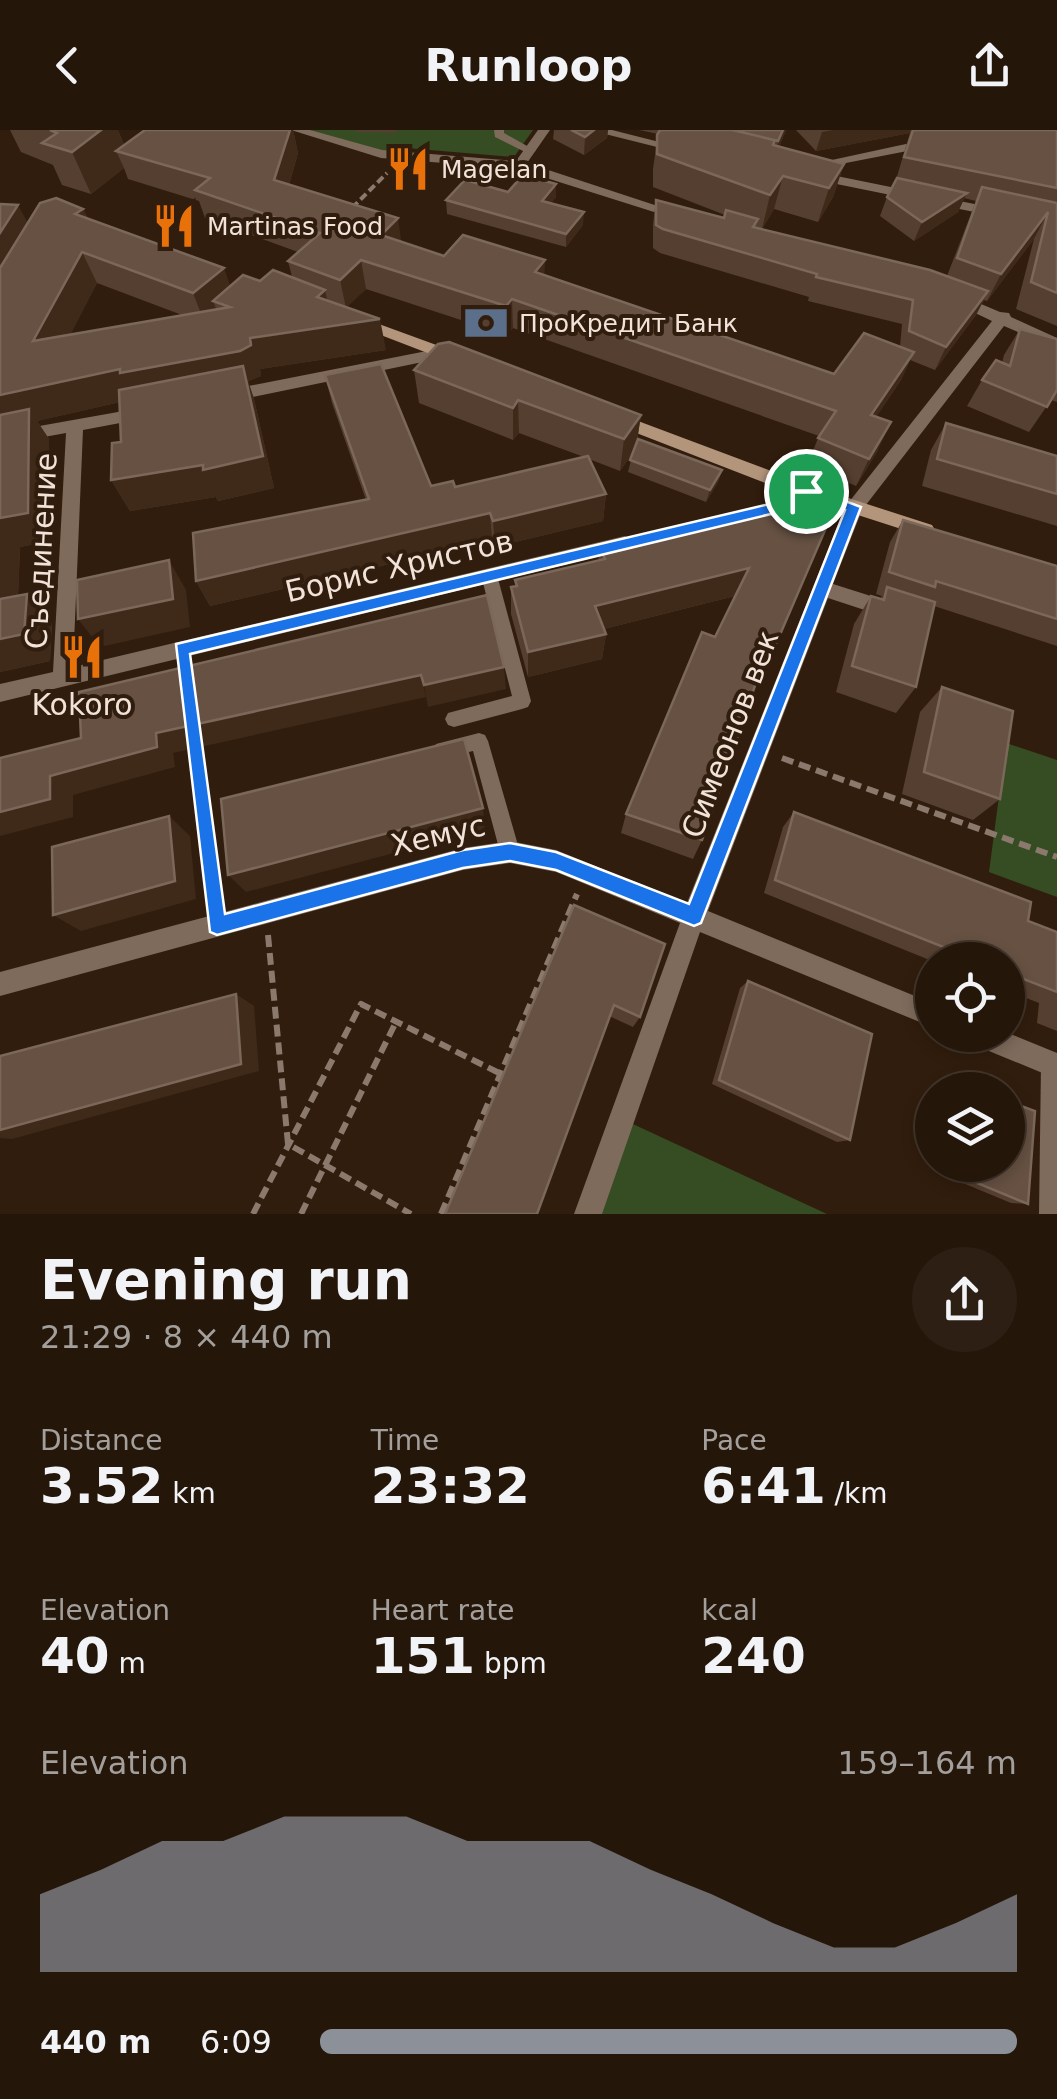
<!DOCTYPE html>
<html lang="en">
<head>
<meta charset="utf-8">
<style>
  body { margin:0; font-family:"DejaVu Sans",sans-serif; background:#2d1f13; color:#f1f3f6; height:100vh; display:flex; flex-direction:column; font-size:38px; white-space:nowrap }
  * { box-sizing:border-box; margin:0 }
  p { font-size:32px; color:#a39f9c }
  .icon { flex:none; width:55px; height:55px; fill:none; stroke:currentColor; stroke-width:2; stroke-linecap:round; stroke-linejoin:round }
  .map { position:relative; height:1084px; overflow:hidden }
  .side { display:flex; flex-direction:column; background:#25160a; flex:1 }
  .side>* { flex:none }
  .tools { position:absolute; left:915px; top:812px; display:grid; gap:20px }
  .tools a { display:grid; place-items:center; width:110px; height:110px; border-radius:50%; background:#25160a; box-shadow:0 5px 15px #0003,0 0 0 2px #42352b; font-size:50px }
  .pin { position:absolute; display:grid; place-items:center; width:85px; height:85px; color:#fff; margin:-42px; border:5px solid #fff; border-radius:50%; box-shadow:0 2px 10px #0007 }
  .round { display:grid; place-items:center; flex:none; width:105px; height:105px; border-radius:52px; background:#2d1f13 }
  .overview { display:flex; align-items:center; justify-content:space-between; height:170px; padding:0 40px }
  h1 { font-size:55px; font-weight:600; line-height:75px }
  .stats { display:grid; grid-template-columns:repeat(3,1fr); gap:15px; height:170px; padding:10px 40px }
  .stats div { display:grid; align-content:center }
  .stats b { font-size:50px; font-weight:600 }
  .stats small { font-size:28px; font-weight:400 }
  .stats p { font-size:28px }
  .chart { height:280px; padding:20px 40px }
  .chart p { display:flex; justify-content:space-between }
  .chart svg { width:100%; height:180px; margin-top:10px; fill:#8c9099; opacity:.7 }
  ul { padding:0 40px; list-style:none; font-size:32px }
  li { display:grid; grid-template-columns:160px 120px 1fr; align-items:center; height:75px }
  li i { height:25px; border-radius:12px; background:#8c9099 }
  header { display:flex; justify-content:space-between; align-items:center; height:130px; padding:0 40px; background:#25160a; font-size:45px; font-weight:600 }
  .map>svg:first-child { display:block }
  .green { fill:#364d23 }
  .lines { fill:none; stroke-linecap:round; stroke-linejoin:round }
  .path-far2 { stroke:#8a796c; stroke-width:4; stroke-dasharray:8 4; stroke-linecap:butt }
  .path-far1 { stroke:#8a796c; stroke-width:5; stroke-dasharray:9 5; stroke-linecap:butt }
  .path { stroke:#8a796c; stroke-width:6; stroke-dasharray:12 6; stroke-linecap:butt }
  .lane { fill:#7e6b5c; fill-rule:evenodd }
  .street { fill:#7e6b5c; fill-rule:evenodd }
  .secondary { fill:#b3957c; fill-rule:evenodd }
  .wall { fill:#553f30; fill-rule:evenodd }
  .shaded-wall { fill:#3f2a1a }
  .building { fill:#665142; stroke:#7b685a; stroke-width:2.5 }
  .route { fill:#1a73e8; stroke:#fff; stroke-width:2.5; fill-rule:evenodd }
  .labels { text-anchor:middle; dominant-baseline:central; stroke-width:8; stroke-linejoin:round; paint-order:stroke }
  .far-poi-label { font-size:25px; fill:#f1e3d9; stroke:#311d0d; text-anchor:start }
  .street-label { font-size:30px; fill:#f1e3d9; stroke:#311d0d }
  .poi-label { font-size:30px; fill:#f1e3d9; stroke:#311d0d }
</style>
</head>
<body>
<header><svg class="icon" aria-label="back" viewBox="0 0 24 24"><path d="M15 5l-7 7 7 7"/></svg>Runloop<svg class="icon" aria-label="share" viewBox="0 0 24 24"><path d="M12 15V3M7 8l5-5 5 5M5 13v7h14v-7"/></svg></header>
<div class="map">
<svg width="1057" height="1084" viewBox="0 0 1057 1084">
  <rect width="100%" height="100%" fill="#311d0d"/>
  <!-- green -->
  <g class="green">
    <polygon points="297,0 533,0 514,27 406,18 402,27"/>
    <polygon points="1006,613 1057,630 1057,767 989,742"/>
    <polygon points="622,989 827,1084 588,1084"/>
  </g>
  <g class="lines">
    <!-- path-far2 -->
    <polyline class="path-far2" points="352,78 387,43"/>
    <!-- path-far1 -->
    <polyline class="path-far1" points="194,616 195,621"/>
    <!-- path -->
    <g class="path">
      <polyline points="194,619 214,769"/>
      <polyline points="782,628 1057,727"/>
      <polyline points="268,805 288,1014 411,1084"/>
      <polyline points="253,1084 361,874 505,946"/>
      <polyline points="301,1084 396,892"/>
      <polyline points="441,1084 577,764"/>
    </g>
    <!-- lane -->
    <g class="lane">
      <polygon points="494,0 504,0 504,3 536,21 527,23 495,7"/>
      <polygon points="489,439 497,445 531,571 528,577 522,579 454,597 448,595 445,589 448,583 512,566 481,445"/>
      <polygon points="479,603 485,605 488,611 520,722 517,729 510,732 503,729 500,722 473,621 443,628 436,626 434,620 436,614"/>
      <polygon points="1052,923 1057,925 1057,1084 1039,1084 1041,934 1044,926"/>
    </g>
    <!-- street -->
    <g class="street">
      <polygon points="291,0 310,0 382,20 516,31 538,0 550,0 527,33 685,85 673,88 518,39 381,28"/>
      <polygon points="589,0 612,0 687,19 681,23"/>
      <polygon points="929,9 933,10 933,16 810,40 804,36"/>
      <polygon points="812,41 999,79 1006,83 999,87 807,48 806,45"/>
      <polygon points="955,163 1000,182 1009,183 1011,187 1057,208 1057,219 1004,196 862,380 833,454 896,474 899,480 896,486 889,488 828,468 708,781 932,873 932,897 700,802 602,1084 574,1084 680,793 556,742 510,733 463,740 0,866 0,842 463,718 510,711 556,720 687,773 845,377 992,191 950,171 948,168"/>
      <polygon points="442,218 450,223 447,227 228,272 220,266 228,260"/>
      <polygon points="146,277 154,283 152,287 83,300 73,537 625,406 634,413 625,420 0,572 0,554 53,542 66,303 0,315 0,303"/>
      <polygon points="1008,903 1057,923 1057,949 972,914 968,905"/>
    </g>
    <!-- secondary -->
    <g class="secondary">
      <polygon points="357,186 461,224 464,228 461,232 451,232 352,194 352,188"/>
      <polygon points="614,282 811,356 932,395 935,400 926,407 799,366 608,292 608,284"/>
    </g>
  </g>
  <!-- wall -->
  <g class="wall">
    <path d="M10,0H118L124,15L145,0H293L298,23L289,55L401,112L444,126L545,146L834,244L900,217L902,194L808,171L809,167L660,123L653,118V94L656,70L724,88L725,85L653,57V39L658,4L639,0H786L779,17L844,34L833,67L818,92L774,79L762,99L756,98L947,146L976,71L964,68L958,82L914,111L880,86L887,67L895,53L910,3L816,21L796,0H1057V196L1016,179L1034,109L987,171L984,170L976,185L935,240L910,230L901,250L876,287L878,320L856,356L807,335L819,306L513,198L507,205L366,159L346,177L386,220L260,239L261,246L248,251L254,269L274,358L218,371L216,367L130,381L111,350L121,312L120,272L37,291L49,309L50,411L20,417L18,466L52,492L50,531L0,542V74L28,92L83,79L88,89L230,156L292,147L288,131L298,122L205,88L199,71L128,49L124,38L91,64L62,55L53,35L21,22ZM97,153L182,185L70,204Z"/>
    <polygon points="356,0 397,0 396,3 356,2"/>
    <polygon points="554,0 608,0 607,8 584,25 553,9"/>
    <polygon points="556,54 556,67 551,73 583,95 566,117 447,84 446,70"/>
    <polygon points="1020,199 1057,209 1057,272 1051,270 1029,302 967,276 982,250 1002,233 1004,225"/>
    <polygon points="414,240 641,285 637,311 722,340 718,352 706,372 628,342 633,322 620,341 589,329 606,364 603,391 495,417 492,410 210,476 196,451 366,370 332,273 325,245 431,356 455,357 584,327 519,303 513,310 419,273"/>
    <polygon points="946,293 1057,326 1057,396 922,356 931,320"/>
    <polygon points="815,366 776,514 764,540 761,539 702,710 693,729 621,703 626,684 735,466 604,499 606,504 602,529 528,547 511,484 511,457 515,456 515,450 598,431 600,418"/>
    <polygon points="903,390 1057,436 1057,516 934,476 916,557 896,583 836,562 854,494 871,466 880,469 882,466 876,464 890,412"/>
    <polygon points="942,557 1000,669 973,690 902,664 920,582"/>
    <polygon points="794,682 1028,791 1057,802 1057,901 1037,893 1039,873 1008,861 1008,830 932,831 764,763 783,697"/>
    <polygon points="574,775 640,887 633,897 609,886"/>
    <polygon points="748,851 850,1010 837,1012 712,954 740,858"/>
    <polygon points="960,953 978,960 945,960 946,956"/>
    <polygon points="935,1035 1008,1035 1028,1074 1011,1073 934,1041"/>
  </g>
  <!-- shaded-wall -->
  <g class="shaded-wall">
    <polygon points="101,0 118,0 127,24 116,21 124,38 91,64 72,22"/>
    <polygon points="290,0 293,0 298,23 282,79 274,50"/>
    <polygon points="594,0 608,0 607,8 584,25 585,7"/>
    <polygon points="783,0 786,0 774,29 778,11"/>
    <polygon points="833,0 911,0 910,3 816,21 822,2"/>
    <polygon points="844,34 833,67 818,92 829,58"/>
    <polygon points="783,46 774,79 762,99 770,65"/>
    <polygon points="556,54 556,67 542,84 542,71"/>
    <polygon points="967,63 958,82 914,111 922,92"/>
    <polygon points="18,75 35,106 0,162 0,103"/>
    <polygon points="83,79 97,110 75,84"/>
    <polygon points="584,82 583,95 566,117 566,104"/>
    <polygon points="1048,82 1034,109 987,171 1001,144"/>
    <polygon points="398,88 402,117 381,105"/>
    <polygon points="82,122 97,153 52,241 33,211"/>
    <polygon points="361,130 366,159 346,178 340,150"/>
    <polygon points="545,130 544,158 535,142"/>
    <polygon points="224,138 235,169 213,171 218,183 205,194 193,163"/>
    <polygon points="325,160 332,191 380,189 386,220 260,239 261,246 248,251 254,269 274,358 218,371 216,367 130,381 111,350 263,326 133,269 37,291 49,309 50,411 20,417 18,469 0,473 0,265 250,208 317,167"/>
    <polygon points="988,161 976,185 935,240 946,217"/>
    <polygon points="512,169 513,198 507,205 506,176"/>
    <polygon points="914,222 901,250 859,312 871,285"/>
    <polygon points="518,270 519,303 513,310 513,278"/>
    <polygon points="641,285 636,317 620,341 624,309"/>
    <polygon points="891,292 878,320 856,356 869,329"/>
    <polygon points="722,340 718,352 706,372 710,360"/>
    <polygon points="606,364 603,391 495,417 493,391"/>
    <polygon points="490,383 492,410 210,476 196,451"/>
    <polygon points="169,430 186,460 190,497 100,517 78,489"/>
    <polygon points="749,438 739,465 592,502 595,476"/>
    <polygon points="27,464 52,492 50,531 0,542 0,509"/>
    <polygon points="606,504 602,529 528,547 528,522"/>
    <polygon points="504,537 506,559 428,577 424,555"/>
    <polygon points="421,545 426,567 173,623 175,637 73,665 73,687 0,706 0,682 50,646 156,603"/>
    <polygon points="483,678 485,699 246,762 228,745"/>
    <polygon points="169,686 190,706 196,769 81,801 53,785"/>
    <polygon points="236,864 254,876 259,941 12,1009 0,1008 0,1000"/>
  </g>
  <!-- building -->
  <g class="building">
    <polygon points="50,0 101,0 72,22 42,13 57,3"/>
    <polygon points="145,0 290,0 274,50 398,88 381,105 444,126 463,105 545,130 535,142 834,244 864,203 914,222 871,285 891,292 869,329 818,308 836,281 512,169 506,176 361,130 340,150 288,131 320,103 195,60 210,48 116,21"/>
    <polygon points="571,0 594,0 585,7"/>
    <polygon points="660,0 733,0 775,9 773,15 844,34 829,58 783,46 770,65 657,24 657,5"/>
    <polygon points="733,0 783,0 778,11"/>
    <polygon points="913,0 1057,0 1057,58 904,27"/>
    <polygon points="523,45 556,54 542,71 584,82 566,104 446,70 465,50 508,62"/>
    <polygon points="897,48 967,63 922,92 887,67"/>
    <polygon points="982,57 1057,73 1057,163 1031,152 1048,82 1001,144 957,128"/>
    <polygon points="56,68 83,79 75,84 224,138 193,163 82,122 33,211 230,177 213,171 243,145 260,151 273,140 325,160 317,167 380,189 250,208 251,215 240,221 120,243 120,239 0,265 0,138 40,73"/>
    <polygon points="656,70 724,88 726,80 758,89 753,97 930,140 988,161 946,217 909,201 913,170 816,147 817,144 663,99 656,95"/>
    <polygon points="0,74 18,75 0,103"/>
    <polygon points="1020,199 1057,209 1057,260 1047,277 982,250 996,230 1010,236"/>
    <polygon points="449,212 641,285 624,309 518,270 513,278 414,240 438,214"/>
    <polygon points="381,234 431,356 453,351 455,357 588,326 606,364 493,391 490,383 196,451 193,403 369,369 325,245"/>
    <polygon points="243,236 263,326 203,340 203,335 111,350 112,313 121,312 119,260"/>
    <polygon points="29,279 28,383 0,388 0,285"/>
    <polygon points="946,293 1057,326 1057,364 937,329"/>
    <polygon points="638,309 722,340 710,360 630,330"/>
    <polygon points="815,366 835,377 776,514 770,512 702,710 626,684 702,502 715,507 749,438 595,476 606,504 528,522 511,457 517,456 515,450 605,429 600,418"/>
    <polygon points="903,390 1057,436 1057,489 936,451 935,457 889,442"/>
    <polygon points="169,430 173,469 78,489 77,450"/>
    <polygon points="887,457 935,472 916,557 852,536 871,466 884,470"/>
    <polygon points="27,464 24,504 0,509 0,469"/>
    <polygon points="487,465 504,537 424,555 421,545 156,603 157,617 50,646 50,669 0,682 0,628 81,608 79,562"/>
    <polygon points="942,557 1013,581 1000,669 924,642"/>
    <polygon points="464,609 483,678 228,745 221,669"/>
    <polygon points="794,682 1031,772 1028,791 1057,802 1057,862 1008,843 1008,830 976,830 775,750"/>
    <polygon points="169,686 175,751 53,785 52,717"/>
    <polygon points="574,775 665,814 640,887 614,875 537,1084 445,1084"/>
    <polygon points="748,851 872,904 850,1010 719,950"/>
    <polygon points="236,864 241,934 0,1000 0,926"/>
    <polygon points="960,953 978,960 959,960"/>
    <polygon points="1008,971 1035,981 1028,1074 948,1041 949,1035 1008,1035"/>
  </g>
  <!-- route -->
  <path class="route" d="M806,356L861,377L701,793L694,796L556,740L510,731L463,738L217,805L210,802L176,514L795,368ZM809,368L845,380L689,774L556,722L510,713L463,720L225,784L190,524L800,377Z"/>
  <!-- icons -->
  <defs>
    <g id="restaurant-bare" transform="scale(3.45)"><path d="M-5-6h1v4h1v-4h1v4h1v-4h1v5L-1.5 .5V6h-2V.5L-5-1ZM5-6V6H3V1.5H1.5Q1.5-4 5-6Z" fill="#e8710a" stroke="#311d0d" stroke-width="2.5" paint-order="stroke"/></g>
    <g id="bank-bare" transform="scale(3.45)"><path d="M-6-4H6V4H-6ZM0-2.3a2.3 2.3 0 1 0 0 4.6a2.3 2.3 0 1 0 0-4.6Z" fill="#5c6f8a" stroke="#311d0d" stroke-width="2.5" paint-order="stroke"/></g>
  </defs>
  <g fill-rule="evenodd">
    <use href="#restaurant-bare" x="408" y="39"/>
    <use href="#restaurant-bare" x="174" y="96"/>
    <use href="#bank-bare" x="486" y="193"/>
    <use href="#restaurant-bare" x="82" y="527"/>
  </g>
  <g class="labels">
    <!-- far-poi labels -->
    <g class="far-poi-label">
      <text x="441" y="39">Magelan</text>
      <text x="207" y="96">Martinas Food</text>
      <text x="519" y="193">ПроКредит Банк</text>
    </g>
    <!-- street labels -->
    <g class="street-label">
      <text transform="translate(41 421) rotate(-87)">Съединение</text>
      <text transform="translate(399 436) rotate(-13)">Борис Христов</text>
      <text transform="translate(730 604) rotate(-69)">Симеонов век</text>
      <text transform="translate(438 705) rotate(-13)">Хемус</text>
    </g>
    <!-- poi labels -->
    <g class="poi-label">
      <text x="82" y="574">Kokoro</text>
    </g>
  </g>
</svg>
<div class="tools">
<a><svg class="icon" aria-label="locate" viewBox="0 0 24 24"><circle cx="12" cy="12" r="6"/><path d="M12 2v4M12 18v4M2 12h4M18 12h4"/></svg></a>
<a><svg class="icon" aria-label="layers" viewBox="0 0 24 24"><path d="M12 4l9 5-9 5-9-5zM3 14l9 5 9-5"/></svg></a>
</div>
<div class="pin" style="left:806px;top:361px;background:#1e9e55"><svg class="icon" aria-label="arrive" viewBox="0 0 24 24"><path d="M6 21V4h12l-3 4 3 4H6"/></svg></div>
</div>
<section class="side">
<div class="overview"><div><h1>Evening run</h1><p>21:29 · 8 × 440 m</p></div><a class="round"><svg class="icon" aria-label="share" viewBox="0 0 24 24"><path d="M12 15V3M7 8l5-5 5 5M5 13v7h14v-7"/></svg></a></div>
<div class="stats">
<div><p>Distance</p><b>3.52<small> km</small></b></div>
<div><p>Time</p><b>23:32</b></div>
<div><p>Pace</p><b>6:41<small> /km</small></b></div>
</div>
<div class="stats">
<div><p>Elevation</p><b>40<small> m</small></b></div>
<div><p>Heart rate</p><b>151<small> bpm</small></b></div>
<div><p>kcal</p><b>240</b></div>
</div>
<div class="chart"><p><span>Elevation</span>159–164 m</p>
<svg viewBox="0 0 160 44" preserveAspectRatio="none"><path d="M0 44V25L10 19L20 12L30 12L40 6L50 6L60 6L70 12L80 12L90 12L100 19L110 25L120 32L130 38L140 38L150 32L160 25V44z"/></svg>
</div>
<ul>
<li><b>440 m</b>6:09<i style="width:100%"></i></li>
</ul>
</section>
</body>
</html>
